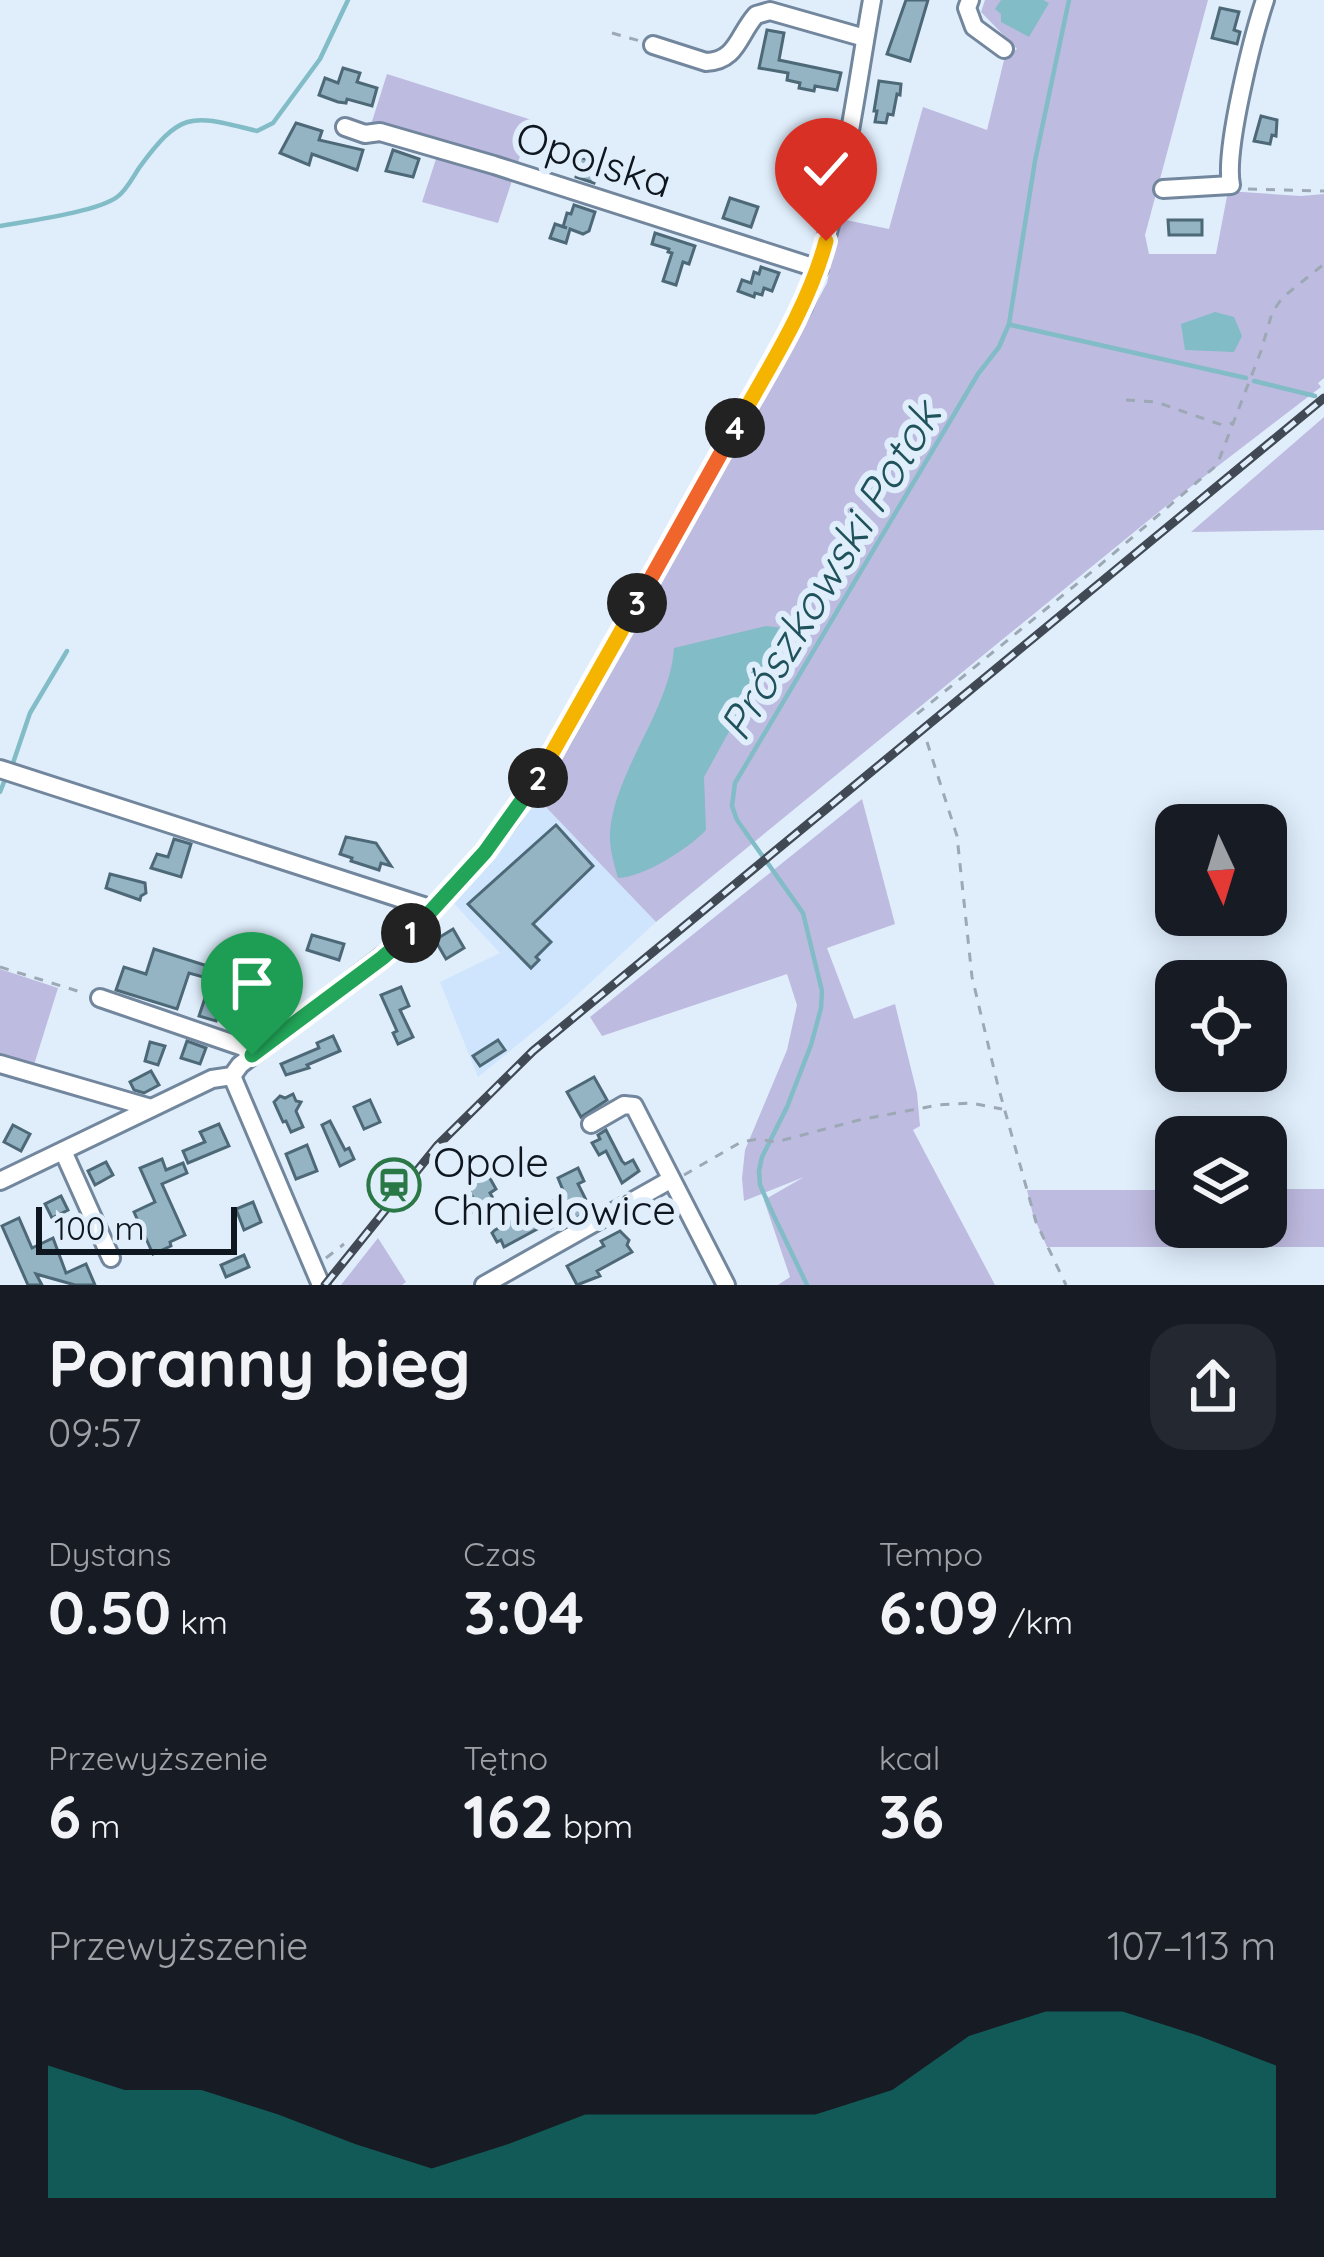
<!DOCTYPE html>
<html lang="pl">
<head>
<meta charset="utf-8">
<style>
  body { margin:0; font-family:Quicksand,sans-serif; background:#242831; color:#f1f3f6; height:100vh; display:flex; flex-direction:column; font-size:45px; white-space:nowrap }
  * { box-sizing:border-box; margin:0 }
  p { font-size:39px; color:#9ea1a6 }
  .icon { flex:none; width:66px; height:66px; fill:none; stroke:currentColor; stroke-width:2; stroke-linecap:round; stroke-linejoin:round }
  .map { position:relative; height:1285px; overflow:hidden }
  .panel { display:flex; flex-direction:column; background:#171b24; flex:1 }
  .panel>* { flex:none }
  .needle { width:78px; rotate:176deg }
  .controls { position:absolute; left:1155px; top:804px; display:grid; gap:24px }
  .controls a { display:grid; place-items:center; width:132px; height:132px; border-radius:24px; background:#171b24; box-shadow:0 6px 30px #0003; font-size:60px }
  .scale { position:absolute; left:36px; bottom:30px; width:201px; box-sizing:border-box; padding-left:12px; border:6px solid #0e161f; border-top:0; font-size:33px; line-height:42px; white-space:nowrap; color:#0e161f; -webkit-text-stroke:9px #e0eefc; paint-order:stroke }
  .pin { position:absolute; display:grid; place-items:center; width:102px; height:102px; color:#fff; margin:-123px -51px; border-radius:50% 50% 50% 0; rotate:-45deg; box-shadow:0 0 12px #0007 }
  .pin .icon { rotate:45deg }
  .km { position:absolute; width:60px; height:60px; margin:-30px; border-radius:50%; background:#222; color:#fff; font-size:33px; line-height:60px; text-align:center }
  .round { display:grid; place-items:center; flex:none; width:126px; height:126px; border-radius:36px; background:#242831 }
  .summary { display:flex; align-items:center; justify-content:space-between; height:204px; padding:0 48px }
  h1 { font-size:66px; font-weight:800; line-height:90px }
  .stats { display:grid; grid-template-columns:repeat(3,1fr); gap:18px; height:204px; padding:12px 48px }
  .stats div { display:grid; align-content:center }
  .stats b { font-size:60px; font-weight:800 }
  .stats small { font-size:33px; font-weight:400 }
  .stats p { font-size:33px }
  .chart { height:336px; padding:24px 48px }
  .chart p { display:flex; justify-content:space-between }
  .chart svg { width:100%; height:216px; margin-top:12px; fill:#0f766e; opacity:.7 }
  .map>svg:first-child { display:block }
  .built { fill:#cee5fd }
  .green { fill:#bebbe0 }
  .water { fill:#81bcc7 }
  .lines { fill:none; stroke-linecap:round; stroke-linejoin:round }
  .stream { stroke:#81bcc7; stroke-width:4.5 }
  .building { fill:#94b3c3; stroke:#4d6978; stroke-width:3 }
  .minor-casing { stroke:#72879d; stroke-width:22 }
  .path { stroke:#9ca8b4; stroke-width:3; stroke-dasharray:9 9; stroke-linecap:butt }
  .minor { stroke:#fff; stroke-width:16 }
  .rail-casing { stroke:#414a54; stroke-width:9 }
  .rail { stroke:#e0eefc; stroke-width:4.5; stroke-dasharray:14; stroke-linecap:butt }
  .split-1-casing { stroke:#fff; stroke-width:24 }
  .split-2-casing { stroke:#fff; stroke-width:24 }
  .split-3-casing { stroke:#fff; stroke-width:24 }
  .split-4-casing { stroke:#fff; stroke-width:24 }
  .split-5-casing { stroke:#fff; stroke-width:24 }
  .split-1 { stroke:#22a559; stroke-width:15 }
  .split-2 { stroke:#22a559; stroke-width:15 }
  .split-3 { stroke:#f5b400; stroke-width:15 }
  .split-4 { stroke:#f0652b; stroke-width:15 }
  .split-5 { stroke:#f5b400; stroke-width:15 }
  .labels { text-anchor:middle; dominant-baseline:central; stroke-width:12; stroke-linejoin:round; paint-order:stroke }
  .street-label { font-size:42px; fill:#0e161f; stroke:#e0eefc }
  .poi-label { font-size:42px; fill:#0e161f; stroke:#e0eefc; text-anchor:start }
  .water-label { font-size:45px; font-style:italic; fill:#1f525b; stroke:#e0eefc }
</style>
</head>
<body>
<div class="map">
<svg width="1324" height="1285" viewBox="0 0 1324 1285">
  <rect width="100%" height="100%" fill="#e0eefc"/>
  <!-- built -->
  <polygon class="built" points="543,804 656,922 565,1006 478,1077 440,982 500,953 446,895 510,819"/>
  <!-- green -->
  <g class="green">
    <polygon points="985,0 1208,0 1145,235 1149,254 1216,254 1228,191 1301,196 1324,194 1324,378 1318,383 1321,387 1171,502 656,922 543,804 542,786 570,742 739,420 776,379 827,283 841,219 889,229 923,107 987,130 1005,56 1017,49 981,12"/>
    <polygon points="387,74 532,120 498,223 422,202 437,156 368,134"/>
    <polygon points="1324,417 1324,530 1191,532"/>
    <polygon points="862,799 895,924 827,948 854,1019 895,1004 917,1093 920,1126 913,1130 995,1285 778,1285 790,1277 764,1200 804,1177 744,1201 742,1178 745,1150 787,1050 797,1005 787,974 602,1036 590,1017"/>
    <polygon points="0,969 58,988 33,1068 0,1059"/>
    <polygon points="1266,1189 1324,1189 1324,1247 1047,1247 1033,1215 1027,1190 1176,1190 1176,1227 1266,1227"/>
    <polygon points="378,1238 406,1282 402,1285 341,1285"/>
  </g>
  <!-- water -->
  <g class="water">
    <polygon points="1001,0 1043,0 1049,3 1029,37 1001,22 1001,14 995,9"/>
    <polygon points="1215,312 1234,317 1242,336 1234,352 1185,350 1181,324"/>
    <path d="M766,626L784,628L788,640L731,728L704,777L706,830C688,849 644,877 618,878C614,864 609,847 610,832C615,770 670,710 674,648Z"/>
  </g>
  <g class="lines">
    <!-- stream -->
    <g class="stream">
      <path d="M0,226C27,221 97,212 117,197C126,191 133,177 139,168C182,109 192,115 257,131L273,123L320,59L348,0"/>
      <polyline points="1011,325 1246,378"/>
      <polyline points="1254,381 1315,396"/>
      <polyline points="12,766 30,713 67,651"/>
      <polyline points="0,792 4,782"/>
      <polyline points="807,1285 772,1212 760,1185 759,1171 762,1157 787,1107 811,1045 821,1008 822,991 803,913 737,820 732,806 735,783 978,374 999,347 1009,324 1035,161 1069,0"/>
    </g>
  </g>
  <!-- building -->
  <g class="building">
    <polygon points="906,0 928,0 910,61 887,54"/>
    <polygon points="1220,8 1239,12 1234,30 1240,32 1237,44 1212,38"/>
    <polygon points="767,30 784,33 779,60 841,73 837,90 815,86 814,91 799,88 800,83 787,80 788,73 759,68"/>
    <polygon points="343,68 360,73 357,82 377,88 372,106 347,99 346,103 338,102 319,95 325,78 338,83"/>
    <polygon points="879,81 901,84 900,95 897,94 893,115 888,114 886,123 875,122 877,111 874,111"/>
    <polygon points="1261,116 1277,120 1276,136 1272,135 1270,144 1254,141"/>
    <polygon points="296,123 322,131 319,140 363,150 357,170 312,154 309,165 280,153"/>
    <polygon points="393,150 419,159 413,177 386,171"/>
    <polygon points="576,156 605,165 602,176 597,174 594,183 576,177 578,170 572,167"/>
    <polygon points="730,198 758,207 751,227 723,218"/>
    <polygon points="574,205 595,212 589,231 583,234 570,229 566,243 550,238 555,224 567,228 563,227 567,213 571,214"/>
    <polygon points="1168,220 1202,220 1202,235 1169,235"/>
    <polygon points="655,233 695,246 689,264 683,262 676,285 663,281 672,253 668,252 669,249 652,244"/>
    <polygon points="761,267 779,273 772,291 764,288 762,295 755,293 754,297 738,291 742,280 751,283 754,272 759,274"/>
    <polygon points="556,825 593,866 533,924 551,942 536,957 539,960 531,968 468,904"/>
    <polygon points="346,837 376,843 391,866 381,863 379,870 351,861 352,858 340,854"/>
    <polygon points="174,839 191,844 181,877 151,868 157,854 168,857"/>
    <polygon points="110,874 145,883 146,893 141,896 140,900 106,888"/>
    <polygon points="453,929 464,948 446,959 435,940"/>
    <polygon points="312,935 344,944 339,960 307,950"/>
    <polygon points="154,949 217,969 214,980 189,973 177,1009 116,990 124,967 146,974"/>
    <polygon points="401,987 409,1006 400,1010 413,1037 398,1044 393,1033 397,1031 381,995"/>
    <polygon points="269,992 281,1007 256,1027 245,1012"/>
    <polygon points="205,998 221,1004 216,1021 199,1016"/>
    <polygon points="333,1036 340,1051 307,1065 309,1068 286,1075 281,1064 319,1048 317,1043"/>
    <polygon points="498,1040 505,1050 480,1066 473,1056"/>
    <polygon points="187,1041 206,1048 200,1064 181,1058"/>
    <polygon points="150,1042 165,1046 158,1065 145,1061"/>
    <polygon points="151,1071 159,1085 144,1093 134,1090 130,1082"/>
    <polygon points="594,1077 607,1100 581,1117 567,1092"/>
    <polygon points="293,1094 296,1101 301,1102 296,1111 303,1127 291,1132 286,1121 283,1122 274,1102 280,1096 285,1098"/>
    <polygon points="370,1100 380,1122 364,1129 354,1107"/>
    <polygon points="330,1121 345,1150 349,1148 354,1159 340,1166 322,1125"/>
    <polygon points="219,1124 229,1146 188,1163 183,1151 205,1142 200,1132"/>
    <polygon points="13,1125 30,1134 21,1151 4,1142"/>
    <polygon points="606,1130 622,1161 625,1164 633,1160 639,1171 622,1183 606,1151 599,1155 592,1143 600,1139 598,1135"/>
    <polygon points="307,1145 317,1171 296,1179 286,1154"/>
    <polygon points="162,1159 166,1170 183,1163 187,1173 162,1184 185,1235 170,1242 171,1246 153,1254 134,1212 155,1202 140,1168"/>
    <polygon points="106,1162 113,1175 95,1185 88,1171"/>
    <polygon points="578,1168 584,1181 578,1184 591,1210 573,1220 571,1216 551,1228 549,1225 543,1226 504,1247 501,1240 497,1242 492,1233 495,1230 565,1195 558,1178"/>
    <polygon points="487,1173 496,1189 490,1193 494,1200 466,1216 460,1205 473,1198 466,1185"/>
    <polygon points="61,1196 68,1210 52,1218 45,1204"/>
    <polygon points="253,1202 261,1222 244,1230 236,1209"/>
    <polygon points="19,1218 32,1248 53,1238 66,1273 86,1264 95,1285 75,1285 36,1274 42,1285 28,1285 2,1226"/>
    <polygon points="620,1231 629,1240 627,1245 632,1252 597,1271 600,1276 577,1285 567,1266 604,1246 601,1241"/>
    <polygon points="244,1255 249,1267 226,1277 221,1265"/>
  </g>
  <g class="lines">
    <!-- minor casing -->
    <g class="minor-casing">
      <g id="minor">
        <polyline points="970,0 967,8 974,27 1004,49"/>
        <path d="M653,45L706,62C737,61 738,35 756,15L770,11L865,38"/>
        <polyline points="345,127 365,134 380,132 494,165 819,269"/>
        <path d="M1163,189L1231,185C1224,150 1253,36 1265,0"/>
        <polyline points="0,769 433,909"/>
        <polyline points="100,998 243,1047 252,1055"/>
        <polyline points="0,1064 151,1108"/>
        <polyline points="232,1076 321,1285"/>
        <polyline points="591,1124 624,1105 634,1106 726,1285"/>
        <polyline points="63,1151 111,1258"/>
        <path d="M0,1181L212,1079L232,1076L240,1065L405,939L485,852L510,819L562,738L803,307C842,214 854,100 872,0"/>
        <polyline points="484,1285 670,1180"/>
      </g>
    </g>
    <!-- path -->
    <g class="path">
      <polyline points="612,33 640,41"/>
      <polyline points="1248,189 1324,191"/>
      <polyline points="1126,400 1156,402 1222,425 1232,423"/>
      <polyline points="917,714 1100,565 1217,465 1261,351 1272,313 1282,298 1324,264"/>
      <polyline points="927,742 957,836 972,977 998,1086 1036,1222 1066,1285"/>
      <polyline points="0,967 84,993"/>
      <polyline points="684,1175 741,1142 758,1139 776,1142 859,1120 938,1105 971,1103 1002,1109"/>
      <polyline points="326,1258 344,1244"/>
    </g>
    <!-- minor -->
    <use href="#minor" class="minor"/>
    <!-- rail casing -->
    <g class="rail-casing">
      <polyline id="rail" points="325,1285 437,1146 533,1051 1324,398"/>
    </g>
    <!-- rail -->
    <use href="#rail" class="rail"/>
  </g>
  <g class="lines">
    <!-- split-1 casing -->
    <g class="split-1-casing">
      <polyline id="split-1" points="252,1055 382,958 411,933"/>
    </g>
    <!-- split-2 casing -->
    <g class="split-2-casing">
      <polyline id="split-2" points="411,933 485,852 538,778"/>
    </g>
    <!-- split-3 casing -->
    <g class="split-3-casing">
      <polyline id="split-3" points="538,778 637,603"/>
    </g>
    <!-- split-4 casing -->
    <g class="split-4-casing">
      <polyline id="split-4" points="637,603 735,428"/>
    </g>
    <!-- split-5 casing -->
    <g class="split-5-casing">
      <path id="split-5" d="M735,428C769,367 808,308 826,241"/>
    </g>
    <!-- split-1 -->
    <use href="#split-1" class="split-1"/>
    <!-- split-2 -->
    <use href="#split-2" class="split-2"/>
    <!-- split-3 -->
    <use href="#split-3" class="split-3"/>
    <!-- split-4 -->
    <use href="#split-4" class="split-4"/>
    <!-- split-5 -->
    <use href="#split-5" class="split-5"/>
  </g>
  <!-- icons -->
  <defs>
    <g id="station-ring" transform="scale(2.7)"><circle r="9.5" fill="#e0eefc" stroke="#2b7847" stroke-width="1.5"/><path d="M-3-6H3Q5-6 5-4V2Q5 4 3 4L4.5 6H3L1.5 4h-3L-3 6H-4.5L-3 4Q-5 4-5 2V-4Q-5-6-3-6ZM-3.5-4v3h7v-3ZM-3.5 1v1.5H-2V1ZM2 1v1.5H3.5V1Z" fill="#2b7847"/></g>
  </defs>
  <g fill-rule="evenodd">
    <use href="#station-ring" x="394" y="1185"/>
  </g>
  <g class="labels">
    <!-- street labels -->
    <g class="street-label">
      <text transform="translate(594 159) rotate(18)">Opolska</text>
    </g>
    <!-- poi labels -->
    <g class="poi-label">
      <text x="433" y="1161">Opole<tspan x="433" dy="48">Chmielowice</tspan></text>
    </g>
    <!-- water labels -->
    <g class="water-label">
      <text transform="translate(829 570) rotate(-59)">Prószkowski Potok</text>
    </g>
  </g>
</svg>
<div class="controls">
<a><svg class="needle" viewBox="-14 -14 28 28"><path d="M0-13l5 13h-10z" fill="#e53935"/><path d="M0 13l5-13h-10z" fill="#9ea1a6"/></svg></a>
<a><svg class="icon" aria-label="locate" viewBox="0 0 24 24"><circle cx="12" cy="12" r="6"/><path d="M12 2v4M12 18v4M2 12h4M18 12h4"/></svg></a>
<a><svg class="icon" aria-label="layers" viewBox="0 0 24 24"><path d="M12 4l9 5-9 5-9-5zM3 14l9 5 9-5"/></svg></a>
</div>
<div class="scale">100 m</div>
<div class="pin" style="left:252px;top:1055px;background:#1e9e55"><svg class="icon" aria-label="arrive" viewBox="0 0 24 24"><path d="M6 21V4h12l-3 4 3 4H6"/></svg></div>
<div class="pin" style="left:826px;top:241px;background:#d93025"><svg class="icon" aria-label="check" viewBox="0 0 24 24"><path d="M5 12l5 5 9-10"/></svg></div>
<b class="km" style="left:411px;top:933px">1</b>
<b class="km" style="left:538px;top:778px">2</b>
<b class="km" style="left:637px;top:603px">3</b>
<b class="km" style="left:735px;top:428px">4</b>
</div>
<section class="panel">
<div class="summary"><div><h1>Poranny bieg</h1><p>09:57</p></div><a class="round"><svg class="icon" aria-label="share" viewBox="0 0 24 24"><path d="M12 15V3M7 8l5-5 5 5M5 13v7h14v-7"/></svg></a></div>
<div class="stats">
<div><p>Dystans</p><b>0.50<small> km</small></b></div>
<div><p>Czas</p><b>3:04</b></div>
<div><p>Tempo</p><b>6:09<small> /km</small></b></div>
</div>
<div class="stats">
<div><p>Przewyższenie</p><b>6<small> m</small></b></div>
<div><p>Tętno</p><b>162<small> bpm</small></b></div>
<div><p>kcal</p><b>36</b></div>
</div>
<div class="chart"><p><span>Przewyższenie</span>107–113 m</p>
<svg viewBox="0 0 160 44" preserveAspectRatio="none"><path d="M0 44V17L10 22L20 22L30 27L40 33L50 38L60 33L70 27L80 27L90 27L100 27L110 22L120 11L130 6L140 6L150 11L160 17V44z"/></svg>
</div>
</section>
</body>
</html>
